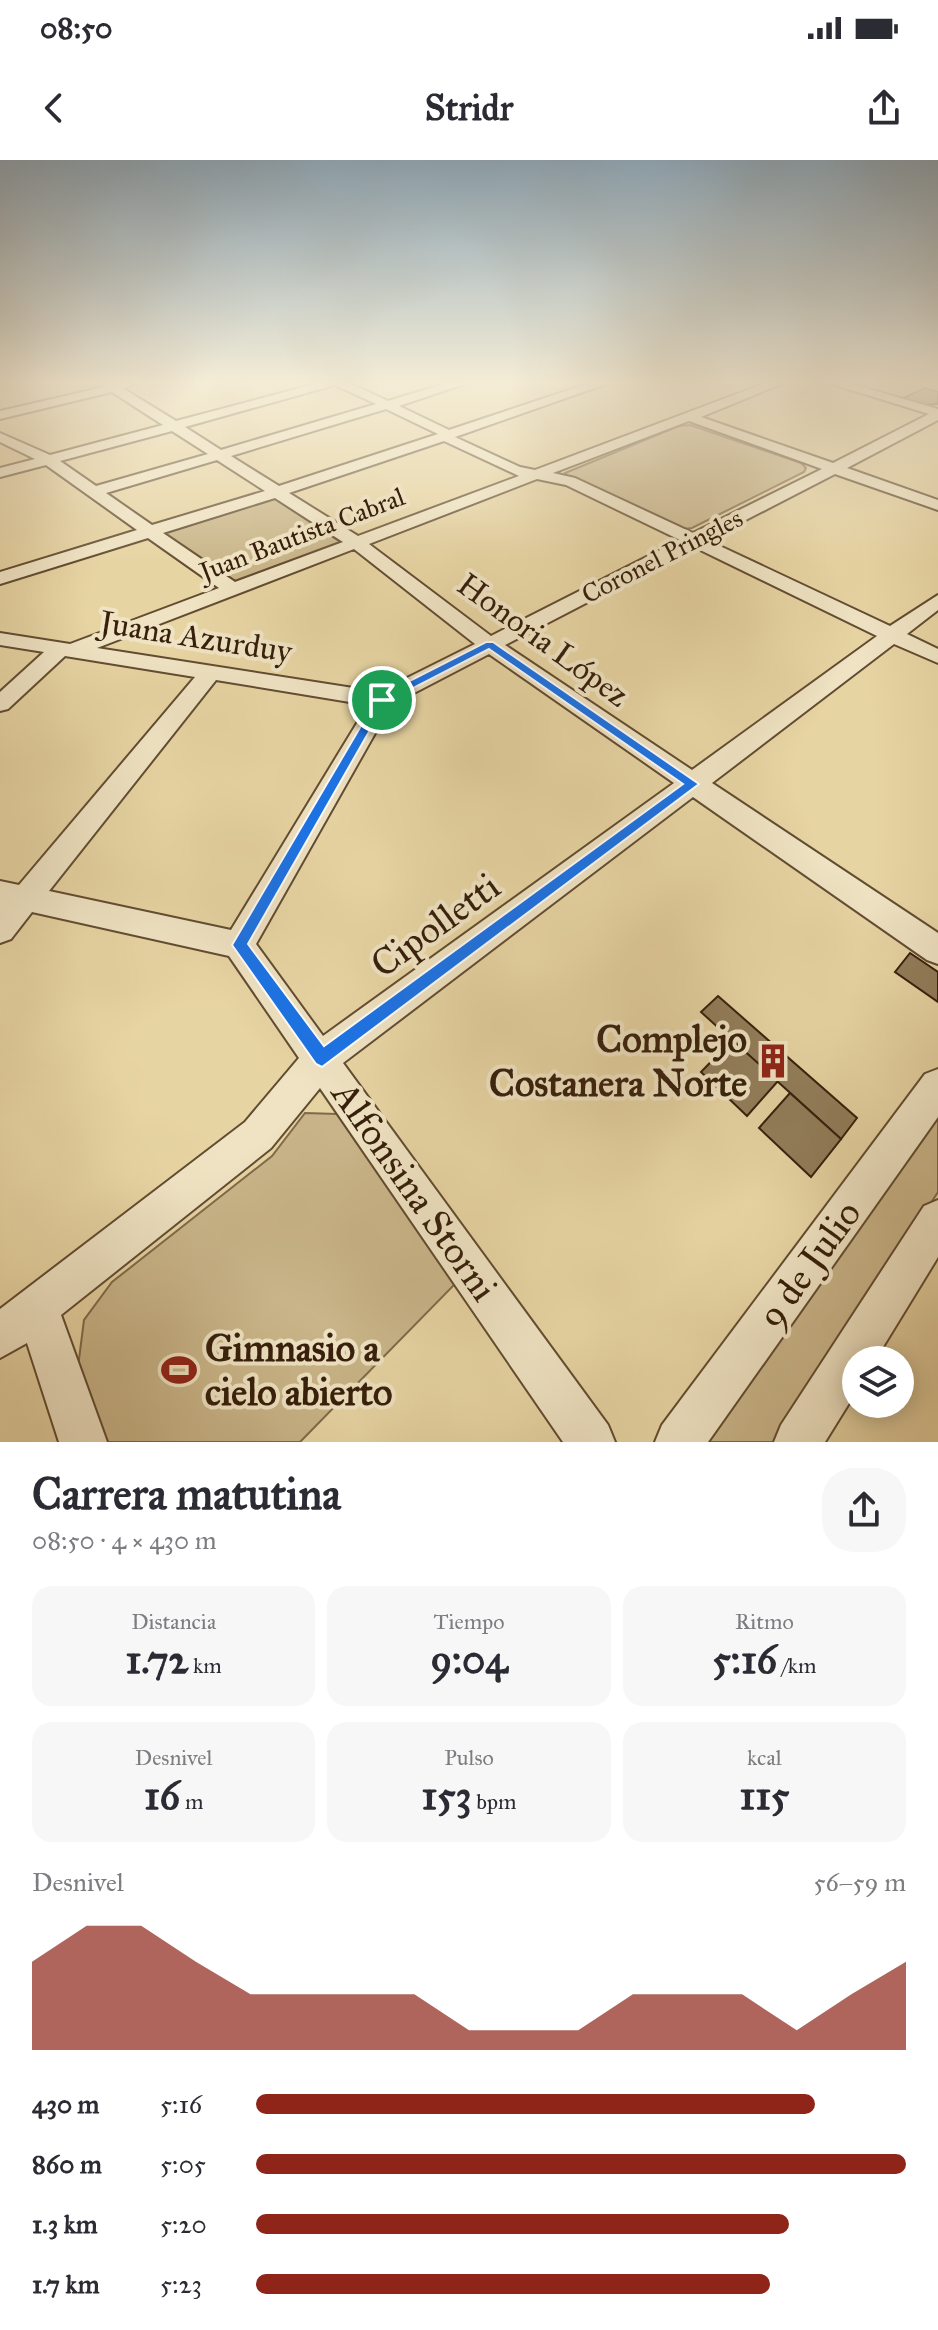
<!DOCTYPE html>
<html lang="es">
<head>
<meta charset="utf-8">
<style>
  body { margin:0; font-family:"IM FELL Great Primer",serif; background:#f7f7f7; color:#2b2b33; height:100vh; display:flex; flex-direction:column; font-size:30px; white-space:nowrap }
  * { box-sizing:border-box; margin:0 }
  p { font-size:26px; color:#7c7c81 }
  .icon { flex:none; width:44px; height:44px; fill:none; stroke:currentColor; stroke-width:2; stroke-linecap:round; stroke-linejoin:round }
  .map { position:relative; height:1282px; overflow:hidden }
  .sheet { display:flex; flex-direction:column; background:#fff; flex:1 }
  .sheet>* { flex:none }
  .buttons { position:absolute; left:842px; top:1186px; display:grid; gap:16px }
  .buttons a { display:grid; place-items:center; width:72px; height:72px; border-radius:50%; background:#fff; box-shadow:0 4px 20px #0003; font-size:40px }
  .pin { position:absolute; display:grid; place-items:center; width:68px; height:68px; color:#fff; margin:-34px; border:4px solid #fff; border-radius:50%; box-shadow:0 2px 8px #0007 }
  .round { display:grid; place-items:center; flex:none; width:84px; height:84px; border-radius:32px; background:#f7f7f7 }
  .head { display:flex; align-items:center; justify-content:space-between; height:136px; padding:0 32px }
  h1 { font-size:44px; font-weight:700; line-height:60px }
  .stats { display:grid; grid-template-columns:repeat(3,1fr); gap:12px; height:136px; padding:8px 32px }
  .stats div { display:grid; align-content:center; border-radius:20px; background:#f7f7f7; text-align:center }
  .stats b { font-size:40px; font-weight:700 }
  .stats small { font-size:22px; font-weight:400 }
  .stats p { font-size:22px }
  .chart { height:224px; padding:16px 32px }
  .chart p { display:flex; justify-content:space-between }
  .chart svg { width:100%; height:144px; margin-top:8px; fill:#8f2418; opacity:.7 }
  ul { padding:0 32px; list-style:none; font-size:26px }
  li { display:grid; grid-template-columns:128px 96px 1fr; align-items:center; height:60px }
  li i { height:20px; border-radius:10px; background:#8f2418 }
  .status { display:flex; justify-content:space-between; align-items:center; height:56px; padding:0 40px; background:#fff; direction:ltr }
  .status svg { height:22px; fill:currentColor }
  header { display:flex; justify-content:space-between; align-items:center; height:104px; padding:0 32px; background:#fff; font-size:36px; font-weight:700 }
  .map>svg:first-child { display:block }
  .green { fill:#c9b589; stroke:#806a4a; stroke-width:2 }
  .building { fill:#927d5a; stroke:#361f0b; stroke-width:2 }
  .lines { fill:none; stroke-linecap:round; stroke-linejoin:round }
  .minor-casing { stroke:#624c31; stroke-width:4 }
  .minor { fill:#efe3c3; fill-rule:evenodd }
  .route { fill:#1a73e8; stroke:#fff; stroke-width:2; fill-rule:evenodd }
  .labels { text-anchor:middle; dominant-baseline:central; stroke-width:8; stroke-linejoin:round; paint-order:stroke }
  .far-street-label { font-size:26px; fill:#361f0b; stroke:#efe3c3 }
  .street-label { font-size:32px; fill:#361f0b; stroke:#efe3c3 }
  .near-street-label { font-size:38px; fill:#361f0b; stroke:#efe3c3 }
  .near-poi-label { font-size:38px; font-weight:bold; fill:#361f0b; stroke:#efe3c3; text-anchor:end }
</style>
</head>
<body>
<div class="status"><b>08:50</b><svg viewBox="0 0 49 12"><path d="M0 12V9h3v3zM5 12V6h3v6zM10 12V3h3v9zM15 12V0h3v12zM26 1h20v11H26zM47 4h2v5h-2z"/></svg></div>
<header><svg class="icon" aria-label="back" viewBox="0 0 24 24"><path d="M15 5l-7 7 7 7"/></svg>Stridr<svg class="icon" aria-label="share" viewBox="0 0 24 24"><path d="M12 15V3M7 8l5-5 5 5M5 13v7h14v-7"/></svg></header>
<div class="map">
<svg width="938" height="1282" viewBox="0 0 938 1282">
  <rect width="100%" height="100%" fill="#e7d4a3"/>
  <filter id="stains"><feTurbulence type="fractalNoise" baseFrequency=".0025" numOctaves="4"/><feColorMatrix values="0 0 0 0 .2 0 0 0 0 .09 0 0 0 0 .02 0 0 0 .5 -.17"/></filter>
  <radialGradient id="worn" r=".72"><stop offset=".6" stop-color="#630" stop-opacity="0"/><stop offset="1" stop-color="#630" stop-opacity=".3"/></radialGradient>
  <!-- green -->
  <g class="green">
    <polygon points="690,265 801,303 806,308 804,312 692,368 683,369 570,319 565,313 679,266"/>
    <polygon points="274,338 342,383 237,423 164,373"/>
    <polygon points="938,946 938,1032 777,1282 699,1282"/>
    <polygon points="305,953 337,954 455,1124 300,1282 106,1282 78,1207 84,1160 112,1122 272,996"/>
  </g>
  <!-- building -->
  <g class="building">
    <polygon points="925,228 938,232 938,244 925,245 903,238"/>
    <polygon points="910,793 938,812 938,842 895,812"/>
    <polygon points="718,836 857,958 841,979 701,852"/>
    <polygon points="732,880 778,921 747,956 701,912"/>
    <polygon points="790,933 841,979 811,1017 759,968"/>
  </g>
  <g class="lines">
    <!-- minor casing -->
    <g class="minor-casing">
      <g id="minor">
        <path d="M102,224H133L124,229L176,261L315,224H351L388,241L444,224H464L399,246L449,270L587,224H606L455,277L520,307L535,310L763,224H781L701,257L833,303L929,254L832,224H852L938,249V260L847,308L938,340V350L835,314L707,380L890,466L938,435V450L907,474L938,489V503L894,484L712,623L938,773V804L927,800L693,637L343,903L608,1265L615,1282H563L320,928L271,988L61,1155L107,1282H59L27,1183L0,1198V1149L245,962L299,898L229,796L32,752L11,779L0,783V721L19,725L195,517L65,496L8,549L0,551V532L44,492L0,485V473L70,484L219,428L148,378L0,424V412L137,370L46,305L0,317V308L35,299L0,282V273L50,295L163,265L112,232L0,259V251L104,227ZM335,225L376,244L221,290L185,267ZM386,249L438,274L279,326L231,296ZM689,261L822,309L693,373L575,318L553,313ZM172,271L208,294L96,326L60,301ZM444,281L519,316L358,376L289,333ZM217,300L265,331L152,365L106,333ZM537,319L566,325L680,380L491,476L369,384ZM275,338L343,382L235,422L163,373ZM694,387L877,476L692,610L505,485ZM354,389L475,484L379,532L97,488ZM489,494L674,623L323,876L256,784L391,545ZM216,520L368,545L231,770L49,731Z"/>
        <polygon points="938,909 938,957 708,1282 655,1282 662,1265 925,914"/>
        <polygon points="938,1040 938,1097 875,1200 856,1200 856,1232 825,1282 774,1282 781,1265 924,1046"/>
      </g>
    </g>
    <!-- minor -->
    <use href="#minor" class="minor"/>
  </g>
  <!-- sky -->
  <linearGradient id="sky" x2="0" y2="1"><stop stop-color="#8fa8b8"/><stop offset="0.55" stop-color="#f4ecd6"/><stop offset="1" stop-color="#f4ecd6" stop-opacity="0"/></linearGradient>
  <rect width="938" height="404" fill="url(#sky)"/>
  <!-- route -->
  <path class="route" d="M486,482H493L699,624L322,907L316,904L232,785L378,537ZM489,489L683,624L324,886L248,784L386,542Z"/>
  <!-- icons -->
  <defs>
    <g id="building-bare" transform="scale(2.76)"><path d="M-4-6H4V6H1V3H-1V6H-4ZM-2.5-4.3h1.7v1.8h-1.7ZM.8-4.3h1.7v1.8H.8ZM-2.5-1h1.7V.8h-1.7ZM.8-1h1.7V.8H.8Z" fill="#8f2418" stroke="#efe3c3" stroke-width="2.5" paint-order="stroke"/></g>
    <g id="stadium-bare" transform="scale(2.76)"><path d="M0-5a6.5 5 0 1 0 0 10a6.5 5 0 1 0 0-10ZM-3.5-1.8h7v3.6h-7Z" fill="#8f2418" stroke="#efe3c3" stroke-width="2.5" paint-order="stroke"/></g>
  </defs>
  <g fill-rule="evenodd">
    <use href="#building-bare" x="773" y="901"/>
    <use href="#stadium-bare" x="179" y="1210"/>
  </g>
  <g class="labels">
    <!-- far-street labels -->
    <g class="far-street-label">
      <text transform="translate(302 374) rotate(-21)">Juan Bautista Cabral</text>
      <text transform="translate(662 396) rotate(-27)">Coronel Pringles</text>
    </g>
    <!-- street labels -->
    <g class="street-label">
      <text transform="translate(196 477) rotate(9)">Juana Azurduy</text>
      <text transform="translate(543 480) rotate(36)">Honoria López</text>
    </g>
    <!-- near-street labels -->
    <g class="near-street-label">
      <text transform="translate(435 765) rotate(-36)">Cipolletti</text>
      <text transform="translate(415 1031) rotate(55)">Alfonsina Storni</text>
      <text transform="translate(809 1104) rotate(-54)">9 de Julio</text>
    </g>
    <!-- near-poi labels -->
    <g class="near-poi-label">
      <text x="747" y="879">Complejo<tspan x="747" dy="44">Costanera Norte</tspan></text>
      <text x="205" y="1188" text-anchor="start">Gimnasio a<tspan x="205" dy="44">cielo abierto</tspan></text>
    </g>
  </g>
  <rect width="100%" height="100%" filter="url(#stains)"/>
  <rect width="100%" height="100%" fill="url(#worn)"/>
</svg>
<div class="buttons">
<a><svg class="icon" aria-label="layers" viewBox="0 0 24 24"><path d="M12 4l9 5-9 5-9-5zM3 14l9 5 9-5"/></svg></a>
</div>
<div class="pin" style="left:382px;top:540px;background:#1e9e55"><svg class="icon" aria-label="arrive" viewBox="0 0 24 24"><path d="M6 21V4h12l-3 4 3 4H6"/></svg></div>
</div>
<section class="sheet">
<div class="head"><div><h1>Carrera matutina</h1><p>08:50 · 4 × 430 m</p></div><a class="round"><svg class="icon" aria-label="share" viewBox="0 0 24 24"><path d="M12 15V3M7 8l5-5 5 5M5 13v7h14v-7"/></svg></a></div>
<div class="stats">
<div><p>Distancia</p><b>1.72<small> km</small></b></div>
<div><p>Tiempo</p><b>9:04</b></div>
<div><p>Ritmo</p><b>5:16<small> /km</small></b></div>
</div>
<div class="stats">
<div><p>Desnivel</p><b>16<small> m</small></b></div>
<div><p>Pulso</p><b>153<small> bpm</small></b></div>
<div><p>kcal</p><b>115</b></div>
</div>
<div class="chart"><p><span>Desnivel</span>56–59 m</p>
<svg viewBox="0 0 160 44" preserveAspectRatio="none"><path d="M0 44V17L10 6L20 6L30 17L40 27L50 27L60 27L70 27L80 38L90 38L100 38L110 27L120 27L130 27L140 38L150 27L160 17V44z"/></svg>
</div>
<ul>
<li><b>430 m</b>5:16<i style="width:86%"></i></li>
<li><b>860 m</b>5:05<i style="width:100%"></i></li>
<li><b>1.3 km</b>5:20<i style="width:82%"></i></li>
<li><b>1.7 km</b>5:23<i style="width:79%"></i></li>
</ul>
</section>
</body>
</html>
